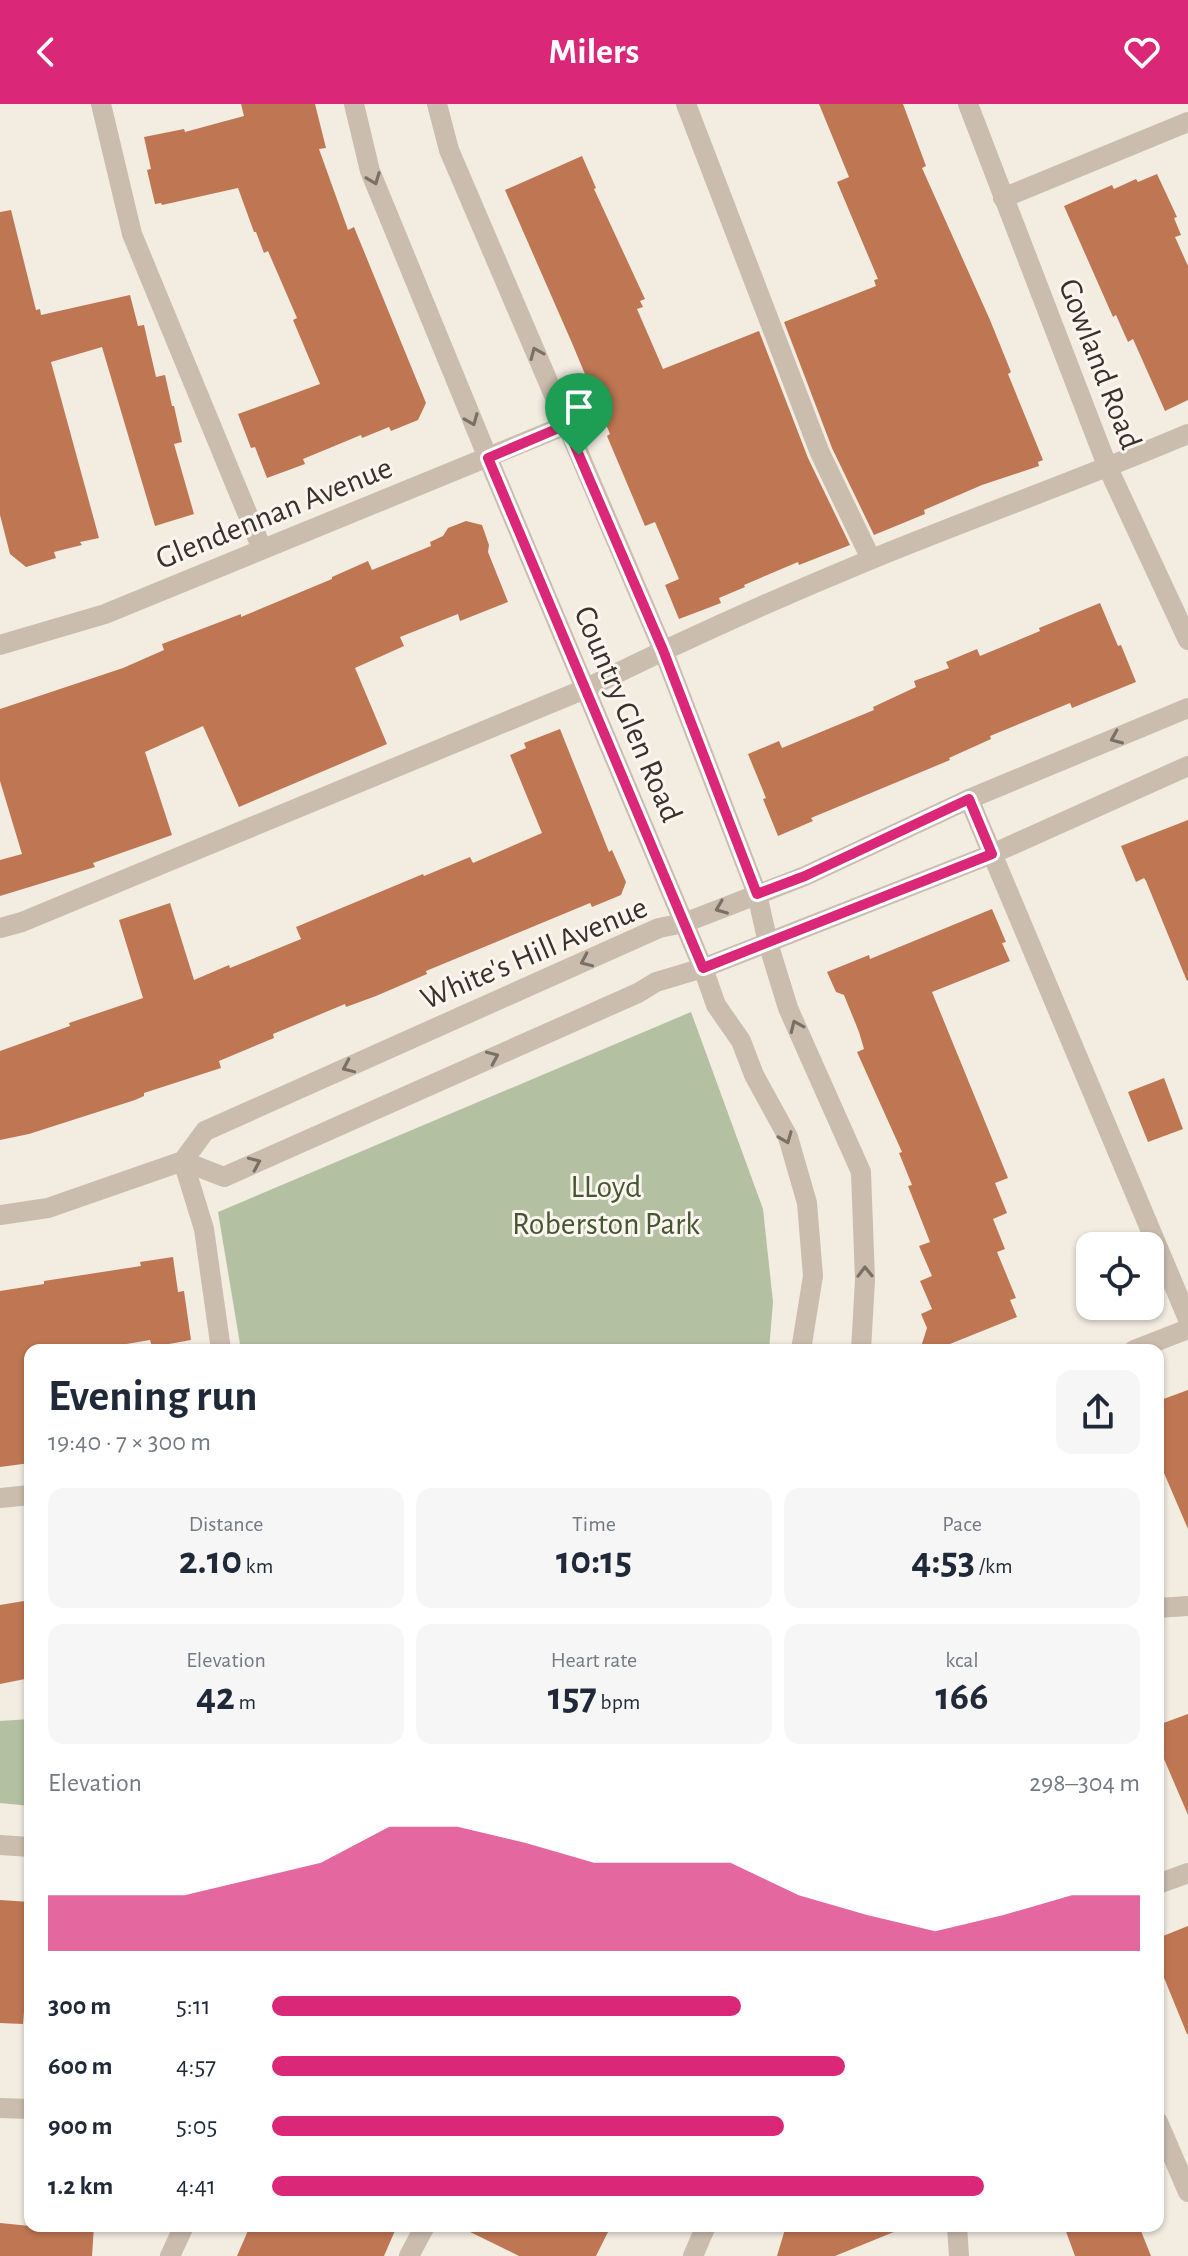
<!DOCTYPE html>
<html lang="en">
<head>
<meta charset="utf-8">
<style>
  body { margin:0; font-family:"Alegreya Sans",sans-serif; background:#f6f6f7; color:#1f2937; height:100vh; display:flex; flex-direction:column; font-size:30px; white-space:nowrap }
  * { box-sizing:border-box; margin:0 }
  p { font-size:26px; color:#747a83 }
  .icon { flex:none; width:44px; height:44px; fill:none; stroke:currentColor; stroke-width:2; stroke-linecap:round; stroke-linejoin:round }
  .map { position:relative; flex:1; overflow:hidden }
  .sheet { position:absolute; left:24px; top:1240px; width:1140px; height:888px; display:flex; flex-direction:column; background:#fff; border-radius:16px; box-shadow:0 2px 6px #0004 }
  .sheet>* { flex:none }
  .tools { position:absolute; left:1076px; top:1128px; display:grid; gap:16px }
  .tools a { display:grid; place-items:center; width:88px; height:88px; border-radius:16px; background:#fff; box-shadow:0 2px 6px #0004; font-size:40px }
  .pin { position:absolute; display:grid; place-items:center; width:68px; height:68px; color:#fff; margin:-82px -34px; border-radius:50% 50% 50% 0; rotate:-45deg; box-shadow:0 0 8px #0007 }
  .pin .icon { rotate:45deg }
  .round { display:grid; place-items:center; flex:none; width:84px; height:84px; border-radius:16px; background:#f6f6f7 }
  .head { display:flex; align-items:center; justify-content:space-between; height:136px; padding:0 24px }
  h1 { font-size:44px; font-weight:700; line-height:60px }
  .metrics { display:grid; grid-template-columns:repeat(3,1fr); gap:12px; height:136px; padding:8px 24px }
  .metrics div { display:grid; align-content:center; border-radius:16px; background:#f6f6f7; text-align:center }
  .metrics b { font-size:40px; font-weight:700 }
  .metrics small { font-size:22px; font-weight:400 }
  .metrics p { font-size:22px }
  .chart { height:224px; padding:16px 24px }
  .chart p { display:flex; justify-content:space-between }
  .chart svg { width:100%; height:144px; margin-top:8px; fill:#db2777; opacity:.7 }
  ul { padding:0 24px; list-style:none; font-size:26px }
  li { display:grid; grid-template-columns:128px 96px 1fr; align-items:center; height:60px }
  li i { height:20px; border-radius:10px; background:#db2777 }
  header { display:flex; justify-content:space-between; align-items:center; height:104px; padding:0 24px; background:#db2777; color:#fff; font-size:36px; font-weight:700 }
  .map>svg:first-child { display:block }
  .green { fill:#b3c1a2 }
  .building { fill:#bf7753 }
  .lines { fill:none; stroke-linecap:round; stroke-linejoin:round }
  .service { stroke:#cabdad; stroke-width:20 }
  .minor { stroke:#cabdad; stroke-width:20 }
  .oneway { stroke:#7a7066 }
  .route-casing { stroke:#fff; stroke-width:16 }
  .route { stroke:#db2777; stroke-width:10 }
  .labels { text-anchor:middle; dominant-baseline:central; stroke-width:6; stroke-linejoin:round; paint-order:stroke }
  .street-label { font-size:32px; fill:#39312b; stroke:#faf5ee }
  .park-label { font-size:32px; fill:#455631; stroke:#faf5ee }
</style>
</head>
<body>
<header><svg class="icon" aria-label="back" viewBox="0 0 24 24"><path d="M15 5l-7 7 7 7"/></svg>Milers<svg class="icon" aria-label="heart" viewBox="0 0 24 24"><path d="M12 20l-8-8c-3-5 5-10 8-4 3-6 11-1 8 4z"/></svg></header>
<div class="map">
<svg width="1188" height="2152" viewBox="0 0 1188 2152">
  <rect width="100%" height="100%" fill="#f2ece1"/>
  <!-- green -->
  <g class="green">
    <polygon points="691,908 763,1105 773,1198 769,1246 241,1246 218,1108"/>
    <polygon points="30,1615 30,1702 0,1699 0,1617"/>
  </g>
  <!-- building -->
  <g class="building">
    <polygon points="241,0 315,0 326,44 319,45 348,126 354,123 426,299 418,316 391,327 389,323 362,334 361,331 303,355 305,360 267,374 255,343 251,344 238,310 320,280 293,216 297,214 268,147 264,149 256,128 254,128 238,84 162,101 161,99 155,100 147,66 151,65 144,33 184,25 185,28 244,12"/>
    <polygon points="819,0 903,0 926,62 922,64 990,216 1011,268 1008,270 1043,356 1038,358 1039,362 982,381 924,406 925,410 874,431 832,344 784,218 876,182 874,176 878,175 837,78 849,73"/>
    <polygon points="582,52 596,84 594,85 645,195 640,197 643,203 637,205 663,265 759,227 808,354 850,441 799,461 798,458 744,481 745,483 719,494 721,499 679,515 665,481 679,475 655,418 645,422 607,332 610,330 572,239 505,86"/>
    <polygon points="1157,70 1177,113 1174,114 1181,131 1175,133 1188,162 1188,296 1165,307 1133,235 1128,238 1116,211 1113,213 1064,102 1112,81 1114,85 1136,75 1138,78"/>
    <polygon points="11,106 36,206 40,205 41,211 130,191 138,222 144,221 156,273 165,271 172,302 174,302 182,338 174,340 194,410 155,422 102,243 51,258 99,434 80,438 82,441 54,448 56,454 26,463 10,450 0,411 0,108"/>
    <polygon points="466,417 482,421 489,441 488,448 508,498 460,517 458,510 400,533 404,542 355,564 387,640 239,703 203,622 145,648 172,731 93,759 95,763 0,792 0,756 22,750 0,677 0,605 123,564 164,546 162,540 241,510 241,513 332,475 332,473 368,457 372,466 431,442 430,438 443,432 448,424"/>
    <polygon points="1100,499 1118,542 1121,541 1136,578 1072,604 1070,599 990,632 991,635 949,654 950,656 811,714 813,717 778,732 763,695 766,694 748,650 779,637 782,644 874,606 873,603 916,583 914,577 949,564 946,558 977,545 980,552 1040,527 1039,524"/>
    <polygon points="560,625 609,748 612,746 626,778 621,791 592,803 590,799 426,867 427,870 376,892 346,903 345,900 273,930 274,934 219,957 221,964 144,989 144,992 135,996 29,1030 0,1036 0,947 70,922 69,919 143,894 119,816 170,799 194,876 229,861 230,864 301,835 296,823 423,770 424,772 470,753 473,759 542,729 510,651 526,644 524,639"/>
    <polygon points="1188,716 1188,876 1187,877 1146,777 1144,774 1136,778 1121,742"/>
    <polygon points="992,805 1006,838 1002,839 1010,857 932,888 1008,1074 995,1079 1007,1109 993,1115 1005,1145 997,1148 1016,1194 1010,1196 1017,1213 935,1246 920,1246 927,1224 921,1210 932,1205 920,1177 932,1172 919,1142 930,1138 908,1082 912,1081 899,1049 902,1048 857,948 864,945 859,928 844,891 836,888 827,868 869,851 870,855"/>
    <polygon points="1164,974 1183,1025 1148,1038 1128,988"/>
    <polygon points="173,1153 178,1188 184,1187 191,1236 152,1243 150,1236 91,1246 30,1246 30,1359 0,1363 0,1187 44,1180 44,1177 141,1162 140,1158"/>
    <polygon points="1188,1286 1188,1425 1158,1355 1158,1297"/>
    <polygon points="30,1496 30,1574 0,1580 0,1501"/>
    <polygon points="1188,1610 1188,1711 1158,1641 1158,1621"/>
    <polygon points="0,1796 30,1798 30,1833 23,1920 0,1919"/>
    <polygon points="1188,1822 1188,1930 1187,1930 1158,1859 1158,1834"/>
    <polygon points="0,2119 30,2122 94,2122 92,2152 0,2152"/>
    <polygon points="250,2122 397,2122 384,2152 237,2152"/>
    <polygon points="458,2122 611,2122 596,2152 519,2152"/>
    <polygon points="786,2122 905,2122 906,2123 835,2152 777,2152"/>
    <polygon points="1064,2122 1139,2122 1151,2152 1075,2152"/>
  </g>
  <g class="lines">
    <!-- service -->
    <g class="service">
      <polyline points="101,0 132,130 262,445"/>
      <polyline points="686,0 820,349 871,455"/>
      <polyline points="1003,94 1188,18"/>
      <polyline points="969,695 1188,1215"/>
      <path d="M0,824L22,818L585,585C679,538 775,495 872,455C977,412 1084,374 1188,330"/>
      <polyline points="183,1057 204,1125 221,1246"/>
      <polyline points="0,1394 30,1391"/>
      <polyline points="1158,1504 1188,1502"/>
      <polyline points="0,2004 30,2005"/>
      <polyline points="957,2122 959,2152"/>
      <polyline points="409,2152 425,2122"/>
    </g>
    <!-- minor -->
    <g class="minor">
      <polyline points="354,0 370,67 488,354 703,864 716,901 741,937 754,971 788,1033 807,1099 813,1172 801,1246"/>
      <polyline points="437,0 449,46 663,546 757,790 768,839 788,904 861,1068 865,1176 861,1246"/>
      <polyline points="968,0 1108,364 1188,536"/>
      <polyline points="0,541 105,510 566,321"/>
      <polyline points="183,1057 224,1073 638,889 656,878 703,864 992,750 1188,662"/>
      <polyline points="0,1111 48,1104 183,1057 205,1027 659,824 684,819 805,772 969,695 1188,604"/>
      <polyline points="1134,1246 1188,1225"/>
      <polyline points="0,1741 30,1743"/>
      <polyline points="1158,1780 1188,1769"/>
      <polyline points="1158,2018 1188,2088"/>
      <polyline points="170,2152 184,2122"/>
      <polyline points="693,2152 706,2122"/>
    </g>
  </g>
  <!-- one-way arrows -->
  <defs><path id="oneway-chevron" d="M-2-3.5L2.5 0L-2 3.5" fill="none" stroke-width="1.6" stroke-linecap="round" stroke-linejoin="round" transform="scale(2)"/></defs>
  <g class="oneway">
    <use href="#oneway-chevron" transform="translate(374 75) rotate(69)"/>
    <use href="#oneway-chevron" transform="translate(536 249) rotate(-113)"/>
    <use href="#oneway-chevron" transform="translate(472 316) rotate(68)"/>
    <use href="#oneway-chevron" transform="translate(1116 634) rotate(157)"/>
    <use href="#oneway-chevron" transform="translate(721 804) rotate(158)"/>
    <use href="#oneway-chevron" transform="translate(586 857) rotate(156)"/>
    <use href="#oneway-chevron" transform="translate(796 922) rotate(-114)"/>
    <use href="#oneway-chevron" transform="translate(493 953) rotate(-24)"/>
    <use href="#oneway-chevron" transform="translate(348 963) rotate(156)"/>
    <use href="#oneway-chevron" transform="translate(786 1034) rotate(68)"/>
    <use href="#oneway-chevron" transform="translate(255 1059) rotate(-24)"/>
    <use href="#oneway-chevron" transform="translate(865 1168) rotate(-91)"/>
  </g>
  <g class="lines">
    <!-- route casing -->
    <g class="route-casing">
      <polygon id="route" points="566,321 663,546 757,790 805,772 969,695 992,750 703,864 488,354"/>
    </g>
    <!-- route -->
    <use href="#route" class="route"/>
  </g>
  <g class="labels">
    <!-- street labels -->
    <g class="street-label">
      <text transform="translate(1100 260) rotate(69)">Gowland Road</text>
      <text transform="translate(274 409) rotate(-22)">Glendennan Avenue</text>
      <text transform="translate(628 610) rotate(67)">Country Glen Road</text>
      <text transform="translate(534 849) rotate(-23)">White's Hill Avenue</text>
    </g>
    <!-- park labels -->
    <g class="park-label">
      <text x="606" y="1083">LLoyd<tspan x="606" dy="37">Roberston Park</tspan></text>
    </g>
  </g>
</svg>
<div class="tools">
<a><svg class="icon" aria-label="locate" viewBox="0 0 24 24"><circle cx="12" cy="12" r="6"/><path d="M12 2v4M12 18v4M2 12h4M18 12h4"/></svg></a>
</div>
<div class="pin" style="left:579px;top:351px;background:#1e9e55"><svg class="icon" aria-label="arrive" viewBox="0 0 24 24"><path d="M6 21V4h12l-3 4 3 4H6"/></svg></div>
<section class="sheet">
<div class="head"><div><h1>Evening run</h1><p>19:40 · 7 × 300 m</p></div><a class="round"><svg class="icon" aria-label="share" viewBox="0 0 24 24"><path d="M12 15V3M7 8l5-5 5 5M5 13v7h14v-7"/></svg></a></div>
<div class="metrics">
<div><p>Distance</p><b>2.10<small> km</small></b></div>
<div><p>Time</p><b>10:15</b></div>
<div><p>Pace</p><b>4:53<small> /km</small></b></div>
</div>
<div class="metrics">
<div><p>Elevation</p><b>42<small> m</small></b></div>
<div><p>Heart rate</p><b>157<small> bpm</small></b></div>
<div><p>kcal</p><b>166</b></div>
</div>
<div class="chart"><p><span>Elevation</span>298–304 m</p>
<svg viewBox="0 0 160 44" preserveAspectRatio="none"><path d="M0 44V27L10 27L20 27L30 22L40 17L50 6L60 6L70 11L80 17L90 17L100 17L110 27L120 33L130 38L140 33L150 27L160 27V44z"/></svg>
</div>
<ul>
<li><b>300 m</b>5:11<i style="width:54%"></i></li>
<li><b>600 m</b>4:57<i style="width:66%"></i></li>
<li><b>900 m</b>5:05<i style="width:59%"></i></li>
<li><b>1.2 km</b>4:41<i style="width:82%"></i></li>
</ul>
</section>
</div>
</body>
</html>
